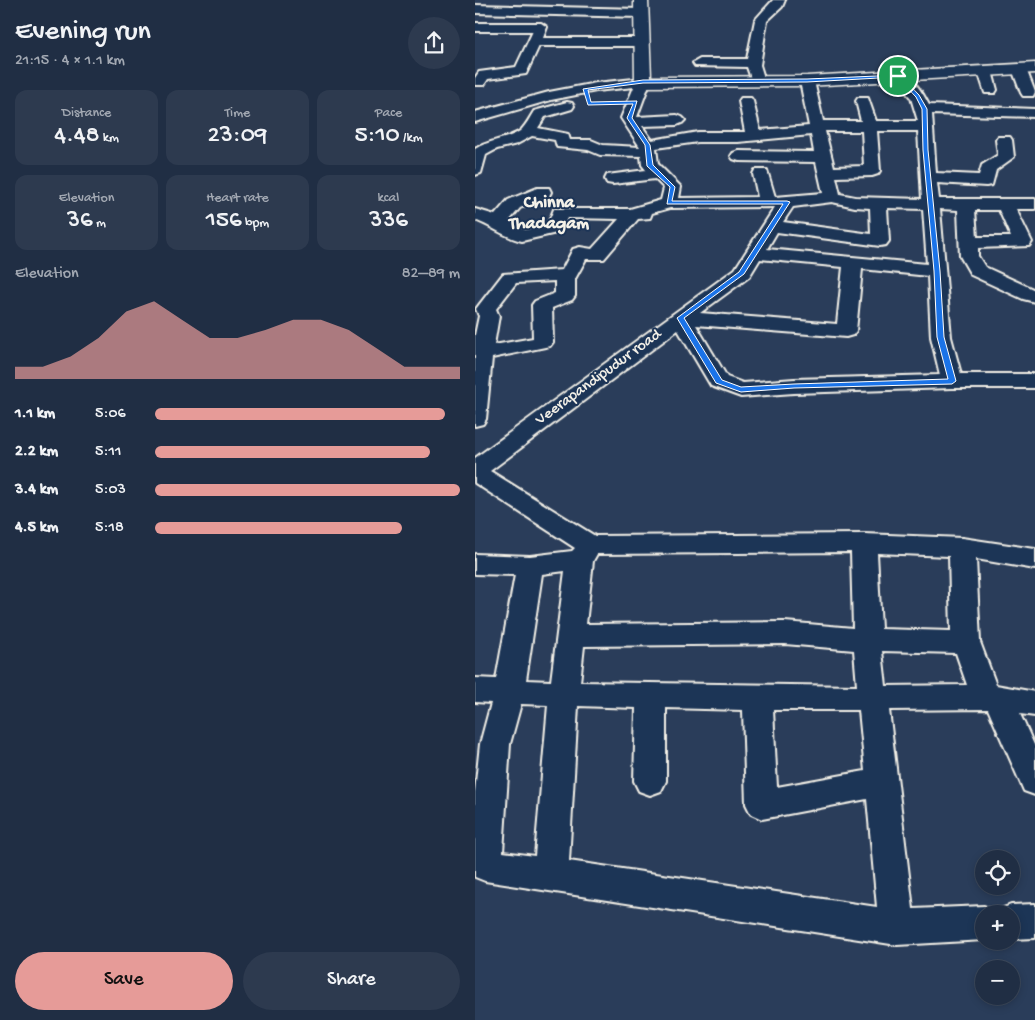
<!DOCTYPE html>
<html lang="en">
<head>
<meta charset="utf-8">
<style>
  body { margin:0; font-family:"Gochi Hand",sans-serif; background:#2d3a4f; color:#f1f3f6; height:100vh; display:flex; flex-direction:column; font-size:19px; white-space:nowrap }
  * { box-sizing:border-box; margin:0 }
  p { font-size:16px; color:#a2a8b2 }
  .icon { flex:none; width:28px; height:28px; fill:none; stroke:currentColor; stroke-width:2; stroke-linecap:round; stroke-linejoin:round }
  .map { position:relative; flex:1; overflow:hidden }
  .drawer { display:flex; flex-direction:column; background:#202e44; width:475px }
  .drawer>* { flex:none }
  .tools { position:absolute; left:500px; top:850px; display:grid; gap:10px }
  .tools a { display:grid; place-items:center; width:45px; height:45px; border-radius:50%; background:#202e44; box-shadow:0 2px 8px #0003,0 0 0 1px #3d4a5d; font-size:25px }
  .pin { position:absolute; display:grid; place-items:center; width:42px; height:42px; color:#fff; margin:-21px; border:2px solid #fff; border-radius:50%; box-shadow:0 1px 5px #0007 }
  .round { display:grid; place-items:center; flex:none; width:52px; height:52px; border-radius:26px; background:#2d3a4f }
  .head { display:flex; align-items:center; justify-content:space-between; height:85px; padding:0 15px }
  h1 { font-size:28px; font-weight:600; line-height:38px }
  .metrics { display:grid; grid-template-columns:repeat(3,1fr); gap:8px; height:85px; padding:5px 15px }
  .metrics div { display:grid; align-content:center; border-radius:12px; background:#2d3a4f; text-align:center }
  .metrics b { font-size:25px; font-weight:600 }
  .metrics small { font-size:14px; font-weight:400 }
  .metrics p { font-size:14px }
  .chart { height:140px; padding:10px 15px }
  .chart p { display:flex; justify-content:space-between }
  .chart svg { width:100%; height:90px; margin-top:5px; fill:#e69b98; opacity:.7 }
  .primary-button { display:flex; gap:10px; margin-top:auto; padding:10px 15px }
  .primary-button a { flex:1; height:58px; border-radius:30px; background:#e69b98; color:#111; font-size:20px; font-weight:600; line-height:58px; text-align:center }
  .primary-button a+a { background:#2d3a4f; color:#f1f3f6 }
  ul { padding:0 15px; list-style:none; font-size:16px }
  li { display:grid; grid-template-columns:80px 60px 1fr; align-items:center; height:38px }
  li i { height:12px; border-radius:6px; background:#e69b98 }
  main { display:flex; flex:1; min-height:0 }
  .map>svg:first-child { display:block }
  .lines { fill:none; stroke-linecap:round; stroke-linejoin:round }
  .minor-casing { stroke:#f4f1e8; stroke-width:4 }
  .major-casing { stroke:#f4f1e8; stroke-width:3 }
  .minor { fill:#1d3557; fill-rule:evenodd }
  .major { fill:#1d3557; fill-rule:evenodd }
  .route { fill:#1a73e8; stroke:#fff; fill-rule:evenodd }
  .labels { text-anchor:middle; dominant-baseline:central; stroke-width:4; stroke-linejoin:round; paint-order:stroke }
  .far-street-label { font-size:16px; fill:#f4f1e8; stroke:#1d3557 }
  .far-quarter-label { font-size:18px; font-weight:bold; fill:#f4f1e8; stroke:#1d3557 }
</style>
</head>
<body>
<main>
<section class="drawer">
<div class="head"><div><h1>Evening run</h1><p>21:15 · 4 × 1.1 km</p></div><a class="round"><svg class="icon" aria-label="share" viewBox="0 0 24 24"><path d="M12 15V3M7 8l5-5 5 5M5 13v7h14v-7"/></svg></a></div>
<div class="metrics">
<div><p>Distance</p><b>4.48<small> km</small></b></div>
<div><p>Time</p><b>23:09</b></div>
<div><p>Pace</p><b>5:10<small> /km</small></b></div>
</div>
<div class="metrics">
<div><p>Elevation</p><b>36<small> m</small></b></div>
<div><p>Heart rate</p><b>156<small> bpm</small></b></div>
<div><p>kcal</p><b>336</b></div>
</div>
<div class="chart"><p><span>Elevation</span>82–89 m</p>
<svg viewBox="0 0 160 44" preserveAspectRatio="none"><path d="M0 44V38L10 38L20 33L30 24L40 11L50 6L60 15L70 24L80 24L90 20L100 15L110 15L120 20L130 29L140 38L150 38L160 38V44z"/></svg>
</div>
<ul>
<li><b>1.1 km</b>5:06<i style="width:95%"></i></li>
<li><b>2.2 km</b>5:11<i style="width:90%"></i></li>
<li><b>3.4 km</b>5:03<i style="width:100%"></i></li>
<li><b>4.5 km</b>5:18<i style="width:81%"></i></li>
</ul>
<div class="primary-button"><a>Save</a><a>Share</a></div>
</section>
<div class="map">
<svg width="560" height="1020" viewBox="0 0 560 1020">
  <rect width="100%" height="100%" fill="#2a3d5a"/>
  <filter id="ink" filterUnits="userSpaceOnUse"><feTurbulence type="fractalNoise" baseFrequency=".02" numOctaves="2"/><feDisplacementMap in="SourceGraphic" scale="10" xChannelSelector="R" yChannelSelector="G"/><feConvolveMatrix kernelMatrix="1 2 1 2 8 2 1 2 1" color-interpolation-filters="sRGB"/></filter>
  <g filter="url(#ink)">
    <g class="lines">
      <!-- minor casing -->
      <g class="minor-casing">
        <g id="minor">
          <polygon points="298,0 310,0 307,7 292,21 285,65 290,81 288,84 278,84 272,67 220,66 218,63 225,59 272,59 280,20"/>
          <polygon points="0,5 166,9 172,13 166,17 0,13"/>
          <polygon points="0,23 66,23 72,27 68,38 167,38 174,42 167,46 64,46 51,74 13,79 9,85 0,85 0,78 4,72 41,67 58,31 0,31"/>
          <polygon points="544,65 551,69 560,92 558,96 548,96 546,93 537,69"/>
          <polygon points="510,67 517,71 522,90 520,93 510,93 503,71"/>
          <path d="M423,71C436,74 448,93 454,105L560,109V117L457,114L461,173L504,175L507,165L523,155L521,140L523,137H535L537,140L539,157L521,170L517,185L511,186L462,183L464,199H560V209H541L557,242L554,246L503,248V256L510,267L560,290V302L548,299L496,275L485,256L483,210L465,209L476,337L486,374H560V388H477L319,393L266,397L236,386L203,330L15,471L120,536L389,534L487,538L560,549V569L501,559L505,642L521,685L560,692V716L545,714L560,747V795L549,791L513,709L414,710L438,909L509,906L522,913L523,910L536,905L560,904V938L536,939V914H509V940L422,945L10,881L0,877V792L5,744L16,703L0,702V678L21,679L40,575L0,574V554L55,556L97,551L100,548L0,483V458L260,269L300,207L195,208L177,213L175,218L163,219L129,259H111L100,279V296L97,300L77,308L78,342L75,346L17,358L11,419L8,424L0,426V335L4,316L1,309L4,305L28,274L87,270L98,249L105,247L117,249L144,219L92,218L86,232L47,241C32,238 16,226 0,220V209L20,215L33,200L62,188H74L76,192L74,196L45,208L34,221L50,230L55,229L58,226L73,224L79,209H155L186,200L189,188L180,179L138,184L132,183L130,179L132,175L171,170L167,165L166,156L125,155L113,150L82,147L80,140L57,136L42,144L22,149L11,155L6,173L0,175V149C14,140 31,140 45,131C51,126 55,117 59,111L92,102L97,103L99,106L97,109L70,117L63,128L93,134L95,140H116L128,145L165,147L146,118L159,87L121,91L76,100L0,122V112L74,92L121,83L168,78L173,79L175,82L162,117L202,115L207,117L210,120L207,123L202,125L167,126L177,140L223,132H270L264,101L266,98H276L278,101L285,130L334,126L325,81L327,78H337L339,81L348,121H386L381,101L383,98H393L401,121H443L436,98L416,75ZM350,131H387L389,166L359,167ZM402,131H443L447,199L380,197L365,194L361,177L397,176L403,174L405,171ZM336,135L339,152L264,151L258,153L256,156L258,159L264,161L341,162L348,193L300,197L292,170H280L278,174L283,197L204,198L206,187L183,164L181,148L223,142H263ZM357,202L380,207L395,208L396,234L308,222L318,207ZM412,208L448,209L452,264L292,249L302,232L405,246L411,245L414,241ZM500,210H524L536,237H502ZM285,259L368,267L362,324L225,313L274,277ZM387,269L453,276L456,337L465,375L319,379L268,383L252,377L221,325L371,337L378,335L381,331ZM80,281V293L60,301L57,305L58,338L19,345L24,316L21,309L41,283ZM376,552L378,628L310,622L111,624L118,561L122,554ZM402,553L474,556L476,631L406,629ZM90,571L76,681L51,680L67,574ZM310,644L379,650L382,686L105,682L109,646ZM407,651L481,653L492,685L411,686ZM46,704L73,705L60,856L28,852L35,744ZM103,706L161,708L159,781L164,791L175,795L186,791L191,781V708L268,710L271,804L276,814L287,819L392,799L402,907L94,861ZM298,710H384L390,771L302,787Z"/>
        </g>
      </g>
      <!-- major casing -->
      <g class="major-casing">
        <polygon id="major" points="159,0 173,0 176,77 332,76 560,63 560,73 332,86 168,87 162,85 160,82"/>
      </g>
      <!-- minor -->
      <use href="#minor" class="minor"/>
      <!-- major -->
      <use href="#major" class="major"/>
    </g>
  </g>
  <!-- route -->
  <path class="route" d="M425,75L444,95L452,109L453,150L465,271L469,337L481,381L477,384L319,388L266,392L241,383L202,318L264,272L308,204H192L195,187L172,166L170,145L152,118L158,104L113,105L108,89L168,80L332,79ZM422,77L441,97L447,109L448,150L459,271L462,337L473,379L319,384L266,387L247,380L209,318L269,274L315,202L312,201H197L200,187L178,165L175,145L157,118L162,101L116,102L113,90L168,83L332,82Z"/>
  <g class="labels">
    <!-- far-street labels -->
    <g class="far-street-label">
      <text transform="translate(124 378) rotate(-36)">Veerapandipudur road</text>
    </g>
    <!-- far-quarter labels -->
    <g class="far-quarter-label">
      <text x="74" y="203">Chinna<tspan x="74" dy="21">Thadagam</tspan></text>
    </g>
  </g>
</svg>
<div class="tools">
<a><svg class="icon" aria-label="locate" viewBox="0 0 24 24"><circle cx="12" cy="12" r="6"/><path d="M12 2v4M12 18v4M2 12h4M18 12h4"/></svg></a>
<a>+</a>
<a>−</a>
</div>
<div class="pin" style="left:423px;top:76px;background:#1e9e55"><svg class="icon" aria-label="arrive" viewBox="0 0 24 24"><path d="M6 21V4h12l-3 4 3 4H6"/></svg></div>
</div>
</main>
</body>
</html>
